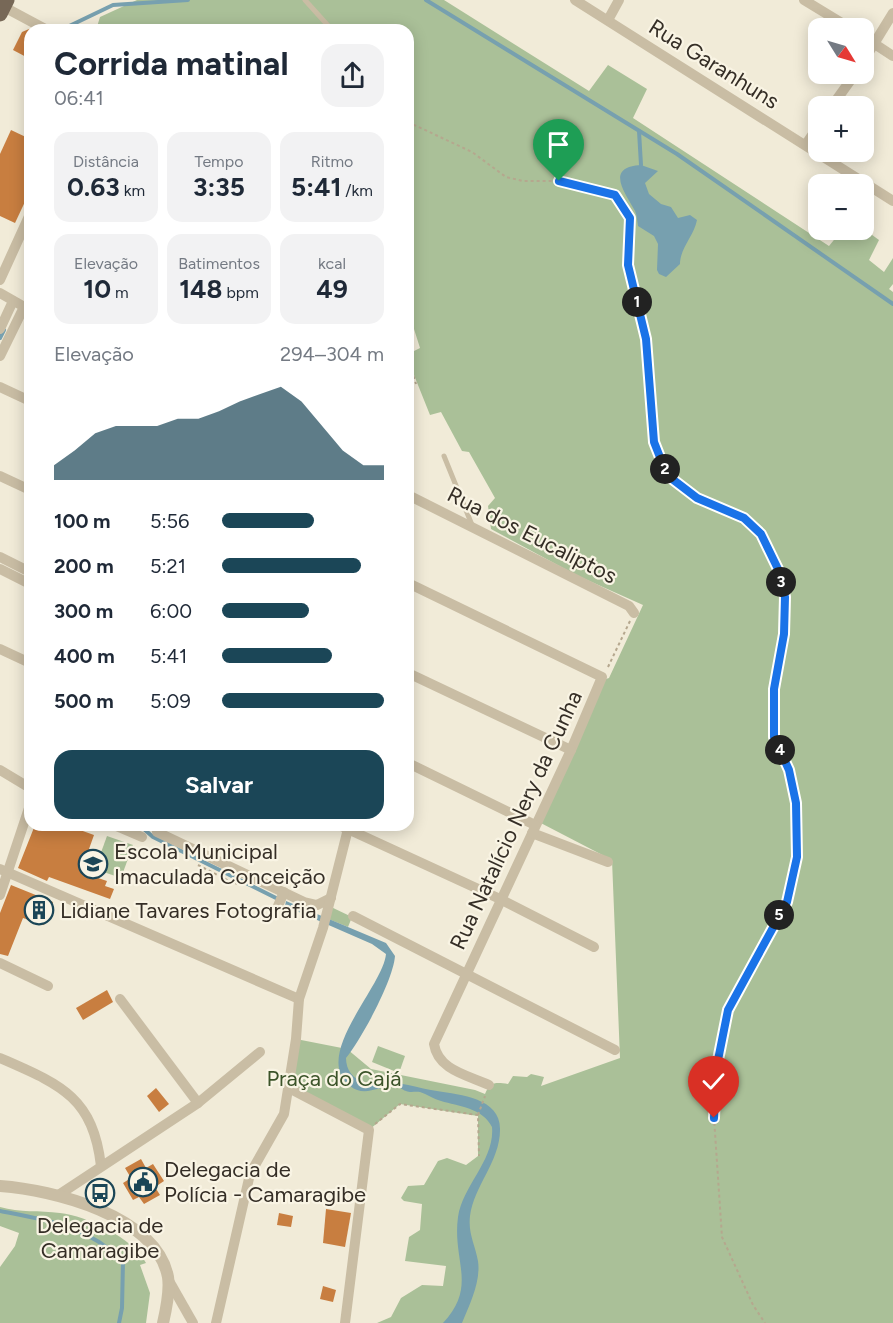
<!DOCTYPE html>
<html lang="pt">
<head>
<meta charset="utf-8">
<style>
  body { margin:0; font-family:Figtree,sans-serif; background:#f2f2f3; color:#1f2937; height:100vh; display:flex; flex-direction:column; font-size:22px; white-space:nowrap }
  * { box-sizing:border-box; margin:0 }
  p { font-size:20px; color:#747a83 }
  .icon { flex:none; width:33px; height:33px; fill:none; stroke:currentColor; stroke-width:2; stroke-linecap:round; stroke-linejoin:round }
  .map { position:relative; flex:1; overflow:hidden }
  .panel { position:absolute; left:24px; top:24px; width:390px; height:807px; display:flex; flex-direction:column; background:#fff; border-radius:18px; box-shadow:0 3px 15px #0003 }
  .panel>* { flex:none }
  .needle { width:39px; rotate:127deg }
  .controls { position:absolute; left:808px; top:18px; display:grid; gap:12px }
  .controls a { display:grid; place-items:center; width:66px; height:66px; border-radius:12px; background:#fff; box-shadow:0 3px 15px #0003; font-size:30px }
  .pin { position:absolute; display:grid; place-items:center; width:51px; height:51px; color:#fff; margin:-62px -26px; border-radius:50% 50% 50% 0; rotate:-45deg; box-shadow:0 0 6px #0007 }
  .pin .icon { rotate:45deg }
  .km { position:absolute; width:30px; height:30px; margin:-15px; border-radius:50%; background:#222; color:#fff; font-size:16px; line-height:30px; text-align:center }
  .round { display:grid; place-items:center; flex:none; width:63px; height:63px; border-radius:18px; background:#f2f2f3 }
  .summary { display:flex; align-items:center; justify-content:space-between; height:102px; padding:0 30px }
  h1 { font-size:33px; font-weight:700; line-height:45px }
  .metrics { display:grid; grid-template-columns:repeat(3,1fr); gap:9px; height:102px; padding:6px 30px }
  .metrics div { display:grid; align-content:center; border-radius:15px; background:#f2f2f3; text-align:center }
  .metrics b { font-size:26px; font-weight:700 }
  .metrics small { font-size:16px; font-weight:400 }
  .metrics p { font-size:16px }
  .chart { height:168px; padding:12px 30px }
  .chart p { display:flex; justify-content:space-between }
  .chart svg { width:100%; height:108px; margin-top:6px; fill:#1b4657; opacity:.7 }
  .action { display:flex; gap:12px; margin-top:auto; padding:12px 30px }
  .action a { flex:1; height:69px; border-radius:18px; background:#1b4657; color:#fff; font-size:24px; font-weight:700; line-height:69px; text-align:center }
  ul { padding:0 30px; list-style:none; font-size:20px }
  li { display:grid; grid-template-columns:96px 72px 1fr; align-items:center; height:45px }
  li i { height:15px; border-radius:8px; background:#1b4657 }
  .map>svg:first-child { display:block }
  .green { fill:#aac098 }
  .water { fill:#77a0af }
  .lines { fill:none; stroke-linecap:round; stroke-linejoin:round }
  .stream { stroke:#77a0af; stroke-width:4 }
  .building { fill:#c87e40 }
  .path { stroke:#b5a78e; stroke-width:2; stroke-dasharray:3 3; stroke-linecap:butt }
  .service { stroke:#c9bda4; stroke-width:5 }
  .minor { stroke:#c9bda4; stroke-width:10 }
  .tertiary { stroke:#c9bda4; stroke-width:12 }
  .primary { stroke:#776857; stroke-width:15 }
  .route-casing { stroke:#fff; stroke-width:12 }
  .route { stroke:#1a73e8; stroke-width:8 }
  .labels { text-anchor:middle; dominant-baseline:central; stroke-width:4.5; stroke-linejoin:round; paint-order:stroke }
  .street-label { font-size:22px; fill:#352e26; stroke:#f9f4e4 }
  .poi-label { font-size:22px; fill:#352e26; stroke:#f9f4e4; text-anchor:start }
  .park-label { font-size:22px; fill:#3b5329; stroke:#f9f4e4 }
</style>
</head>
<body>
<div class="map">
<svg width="893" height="1323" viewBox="0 0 893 1323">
  <rect width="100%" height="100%" fill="#f1ebd8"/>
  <!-- green -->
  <g class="green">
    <path d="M137,0H444L589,91L608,65L647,89L633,118L829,246L842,230H848L862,239L868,232L879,240L869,260L884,272L893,258V284L889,289L893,292V1323H377L391,1317L401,1298L422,1285L443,1286L446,1266L405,1261L409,1237L420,1230L422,1204L404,1201L401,1198L408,1186L424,1185L438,1161L447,1158L466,1165L478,1156V1116L400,1104L369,1130L289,1088L296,1039L347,1049L371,1069L475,1090L485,1094C490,1082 495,1082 508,1084L513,1076L527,1077L531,1074L544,1077L541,1086L620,1058L612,860L535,820L597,682L609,678L643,605L576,575L491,529L488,506L495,498L469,452L462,451L441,412L430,415L408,360V354L420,348L408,310V30H96L100,17Z"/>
    <polygon points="107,836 133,845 121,878 95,869"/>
    <polygon points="329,906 352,917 348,927 326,918"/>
    <polygon points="378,1046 405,1056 399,1073 372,1062"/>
    <path d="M0,1207C20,1213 39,1210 60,1213C87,1216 133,1238 146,1263L140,1265L150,1293L146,1323H0V1267L15,1246L19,1233L0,1226Z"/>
  </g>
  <!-- water -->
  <g class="water">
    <path d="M641,165L658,171L645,183L649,194L661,204L671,207L678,218L690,215L697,220C694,236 680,248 680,264L666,277L659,274L657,270L658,244L654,236L638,226C637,221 637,215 635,211C627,195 603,167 641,165Z"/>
    <path d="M286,901L386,943L395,956C393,981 362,1038 346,1058C346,1070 353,1079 365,1083C391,1078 411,1087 437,1091C461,1095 501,1098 500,1130C500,1161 474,1186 470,1216C468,1234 475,1244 478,1261C481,1281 470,1304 462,1323H443C478,1286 452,1261 458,1217C463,1185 495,1160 492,1127C483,1108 458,1106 441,1101C433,1099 427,1094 420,1092C415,1091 411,1093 406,1091C405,1091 399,1087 398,1087C382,1083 366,1099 350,1086C311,1056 383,987 386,954L372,944L285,906Z"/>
  </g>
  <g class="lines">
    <!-- stream -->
    <g class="stream">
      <polyline points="426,0 677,154 893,304"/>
      <polyline points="63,29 113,5 188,0"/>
      <polyline points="639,131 641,165"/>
      <polyline points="0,338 4,330"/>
      <polyline points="146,825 145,830 153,837 280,900"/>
      <path d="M0,1211C47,1220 88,1226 123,1261L122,1308L119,1323"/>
    </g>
  </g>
  <!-- building -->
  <g class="building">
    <polygon points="29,29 30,29 30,59 13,50 22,32"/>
    <polygon points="11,130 30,139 30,191 15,223 0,216 0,154"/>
    <polygon points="35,825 66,825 94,835 89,849 101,853 92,876 107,881 105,886 114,889 110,899 49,877 47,881 18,868"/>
    <polygon points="11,885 53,902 44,925 23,918 8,956 0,954 0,913"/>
    <polygon points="107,990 113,1002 83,1020 76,1008"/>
    <polygon points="156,1088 169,1104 159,1112 147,1096"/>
    <polygon points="141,1159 146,1168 153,1164 164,1181 155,1187 160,1195 144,1204 139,1197 133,1200 123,1183 131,1178 125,1168"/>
    <polygon points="326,1209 351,1213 345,1247 323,1243"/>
    <polygon points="279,1213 293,1216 291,1227 277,1225"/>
    <polygon points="323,1286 336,1290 333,1302 320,1299"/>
  </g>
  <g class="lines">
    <!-- path -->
    <g class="path">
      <polyline points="408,122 472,152 506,177 523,181 559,181 615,195 630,218 628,265 646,339 654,442 667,475 697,498 744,518 761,534 778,569 785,597 784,634 774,689 774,737 788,770 797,803 797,857 787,902 727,1010 716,1070 714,1118 722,1237 753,1305 765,1323"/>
      <polyline points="408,359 416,384"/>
      <polyline points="608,667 630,621"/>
      <polyline points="198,865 235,884 238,883"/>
      <polyline points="478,1115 485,1096"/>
      <polyline points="375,1124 400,1104 478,1115 479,1156"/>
    </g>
    <!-- service -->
    <g class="service">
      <polyline points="305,0 332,30"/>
      <polyline points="444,456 472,525"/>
    </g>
    <!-- minor -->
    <g class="minor">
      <polyline points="575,0 893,201"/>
      <polyline points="804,0 850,28"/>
      <polyline points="4,7 47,30"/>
      <polyline points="608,20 619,0"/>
      <polyline points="864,37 893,56"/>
      <polyline points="864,60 893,13"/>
      <polyline points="832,106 855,74"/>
      <polyline points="806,144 819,125"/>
      <polyline points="0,280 30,214"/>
      <polyline points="0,293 28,309"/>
      <polyline points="0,329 13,301"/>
      <polyline points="0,356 24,307"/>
      <polyline points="0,387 30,401"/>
      <polyline points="0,476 30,490"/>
      <polyline points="408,495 629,606 634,613"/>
      <polyline points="0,557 30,572"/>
      <polyline points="0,569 30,584"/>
      <path d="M408,583L602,677L571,750L434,1044C438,1070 467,1075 489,1085"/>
      <polyline points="0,649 30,663"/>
      <polyline points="408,673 571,750"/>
      <polyline points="408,763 535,825"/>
      <polyline points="0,770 30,788"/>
      <polyline points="114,825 142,837"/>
      <polyline points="339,825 500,899 594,947"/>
      <polyline points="157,832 304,902 317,905 331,898"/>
      <polyline points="532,833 608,862"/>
      <polyline points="0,869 299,999"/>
      <polyline points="0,895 30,805"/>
      <polyline points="278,906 284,892"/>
      <polyline points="353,916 615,1050"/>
      <polyline points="0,963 48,986"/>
      <polyline points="120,999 198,1103"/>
      <path d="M0,1058C59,1084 93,1096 101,1166"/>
      <polyline points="289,1088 369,1130 345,1323"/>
      <polyline points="57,1196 198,1103 260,1052"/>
      <polyline points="168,1279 193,1323"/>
      <polyline points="216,1323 250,1174 284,1114 296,1039 299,999 323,928 349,825"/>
    </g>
    <!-- tertiary -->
    <path class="tertiary" d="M0,1186C53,1190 156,1215 168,1277C170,1290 166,1310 163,1323"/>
    <!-- primary -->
    <polyline class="primary" points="0,14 7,0"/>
  </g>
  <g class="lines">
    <!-- route casing -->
    <g class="route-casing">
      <polyline id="route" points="559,181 615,195 630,218 628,265 646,339 654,442 667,475 697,498 744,518 761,534 778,569 785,597 784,634 774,689 774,737 789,770 796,803 797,857 787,902 728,1010 716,1070 714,1118"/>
    </g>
    <!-- route -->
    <use href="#route" class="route"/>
  </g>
  <!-- icons -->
  <defs>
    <g id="school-ring" transform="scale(1.5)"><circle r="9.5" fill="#f9f4e4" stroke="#1b4657" stroke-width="1.5"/><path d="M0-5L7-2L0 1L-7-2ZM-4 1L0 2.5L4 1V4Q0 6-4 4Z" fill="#1b4657"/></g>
    <g id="building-ring" transform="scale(1.5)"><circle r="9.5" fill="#f9f4e4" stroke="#1b4657" stroke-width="1.5"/><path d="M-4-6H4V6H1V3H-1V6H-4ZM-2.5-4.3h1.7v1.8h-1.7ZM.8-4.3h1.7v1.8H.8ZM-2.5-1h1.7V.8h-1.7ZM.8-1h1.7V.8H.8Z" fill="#1b4657"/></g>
    <g id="civic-ring" transform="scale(1.5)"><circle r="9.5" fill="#f9f4e4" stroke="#1b4657" stroke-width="1.5"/><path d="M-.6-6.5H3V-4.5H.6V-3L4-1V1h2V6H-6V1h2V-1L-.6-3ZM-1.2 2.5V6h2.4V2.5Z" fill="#1b4657"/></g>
    <g id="bus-ring" transform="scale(1.5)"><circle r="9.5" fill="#f9f4e4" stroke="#1b4657" stroke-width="1.5"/><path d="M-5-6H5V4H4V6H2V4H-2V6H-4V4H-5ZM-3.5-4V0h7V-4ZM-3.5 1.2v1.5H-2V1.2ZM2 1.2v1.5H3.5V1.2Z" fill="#1b4657"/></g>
  </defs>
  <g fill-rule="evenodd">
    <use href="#school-ring" x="93" y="864"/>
    <use href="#building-ring" x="39" y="910"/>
    <use href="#civic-ring" x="143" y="1182"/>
    <use href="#bus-ring" x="100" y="1193"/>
  </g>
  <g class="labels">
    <!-- street labels -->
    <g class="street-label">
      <text transform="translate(714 64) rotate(32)">Rua Garanhuns</text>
      <text transform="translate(532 535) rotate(27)">Rua dos Eucaliptos</text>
      <text transform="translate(516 820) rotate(-65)">Rua Natalício Nery da Cunha</text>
    </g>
    <!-- poi labels -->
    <g class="poi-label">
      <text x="114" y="851">Escola Municipal<tspan x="114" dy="25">Imaculada Conceição</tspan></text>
      <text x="60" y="910">Lidiane Tavares Fotografia</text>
      <text x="164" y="1169">Delegacia de<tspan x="164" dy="25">Polícia - Camaragibe</tspan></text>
      <text x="100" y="1225" text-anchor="middle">Delegacia de<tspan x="100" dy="25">Camaragibe</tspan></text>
    </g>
    <!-- park labels -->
    <g class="park-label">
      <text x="334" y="1078">Praça do Cajá</text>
    </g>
  </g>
</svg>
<div class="controls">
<a><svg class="needle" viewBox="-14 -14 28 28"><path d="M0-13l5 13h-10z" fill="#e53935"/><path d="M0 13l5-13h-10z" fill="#747a83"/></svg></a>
<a>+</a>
<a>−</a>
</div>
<div class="pin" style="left:559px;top:181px;background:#1e9e55"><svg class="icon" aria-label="arrive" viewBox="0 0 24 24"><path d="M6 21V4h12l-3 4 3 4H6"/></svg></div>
<div class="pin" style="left:714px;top:1118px;background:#d93025"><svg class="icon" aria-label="check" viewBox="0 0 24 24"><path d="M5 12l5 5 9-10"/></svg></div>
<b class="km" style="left:637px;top:302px">1</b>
<b class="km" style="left:665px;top:469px">2</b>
<b class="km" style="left:781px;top:582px">3</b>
<b class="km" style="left:780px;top:750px">4</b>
<b class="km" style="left:779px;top:915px">5</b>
<section class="panel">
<div class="summary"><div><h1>Corrida matinal</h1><p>06:41</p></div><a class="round"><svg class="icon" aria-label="share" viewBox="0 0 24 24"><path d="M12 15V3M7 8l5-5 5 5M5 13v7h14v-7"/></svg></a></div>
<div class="metrics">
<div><p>Distância</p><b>0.63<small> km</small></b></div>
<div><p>Tempo</p><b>3:35</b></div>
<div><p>Ritmo</p><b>5:41<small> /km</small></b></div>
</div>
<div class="metrics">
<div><p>Elevação</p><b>10<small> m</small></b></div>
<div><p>Batimentos</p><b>148<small> bpm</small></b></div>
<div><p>kcal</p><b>49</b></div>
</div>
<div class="chart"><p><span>Elevação</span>294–304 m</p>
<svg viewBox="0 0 160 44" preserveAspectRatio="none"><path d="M0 44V38L10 32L20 25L30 22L40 22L50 22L60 19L70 19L80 16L90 12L100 9L110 6L120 12L130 22L140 32L150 38L160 38V44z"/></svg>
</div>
<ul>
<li><b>100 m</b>5:56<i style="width:57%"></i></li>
<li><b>200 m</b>5:21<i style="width:86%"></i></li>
<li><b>300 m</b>6:00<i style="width:54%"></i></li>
<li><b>400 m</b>5:41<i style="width:68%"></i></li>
<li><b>500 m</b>5:09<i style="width:100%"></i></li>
</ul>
<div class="action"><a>Salvar</a></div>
</section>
</div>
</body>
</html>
